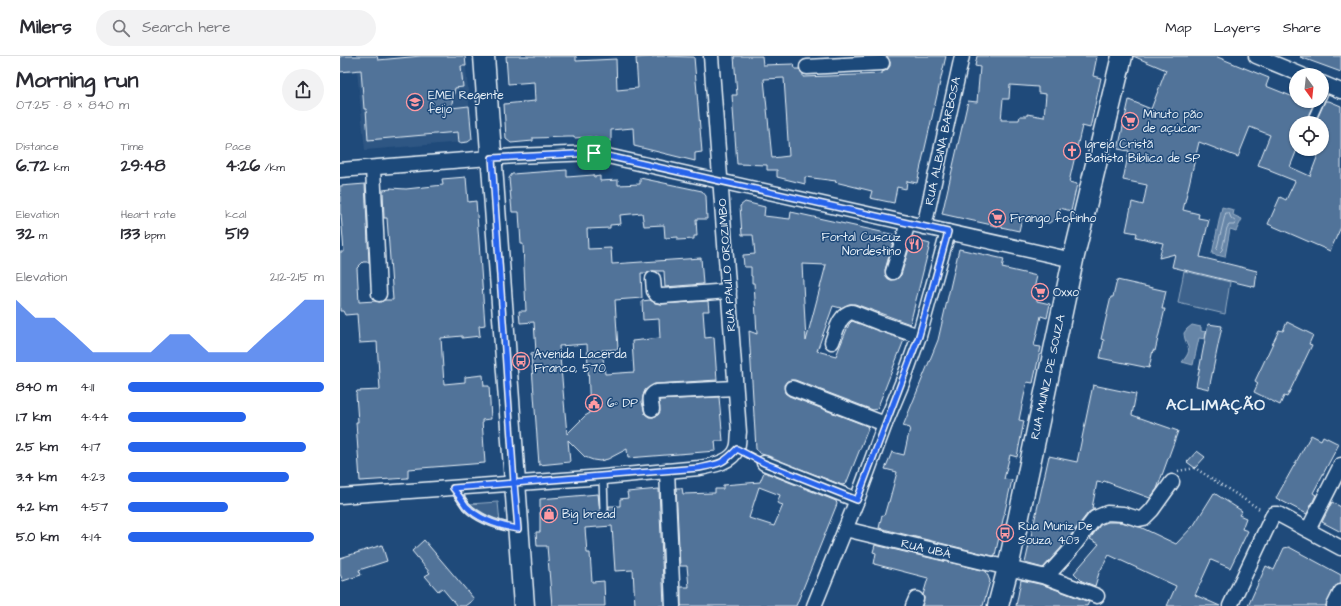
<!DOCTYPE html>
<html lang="en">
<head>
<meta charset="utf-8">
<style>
  body { margin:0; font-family:"Architects Daughter",sans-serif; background:#f2f2f3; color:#2b2b33; height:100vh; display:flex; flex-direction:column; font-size:15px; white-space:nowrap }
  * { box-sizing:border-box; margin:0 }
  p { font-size:13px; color:#7c7c81 }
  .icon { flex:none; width:22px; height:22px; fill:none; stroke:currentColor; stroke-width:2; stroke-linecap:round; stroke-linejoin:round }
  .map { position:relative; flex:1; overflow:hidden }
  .panel { display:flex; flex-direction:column; background:#fff; width:340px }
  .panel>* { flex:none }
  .needle { width:26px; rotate:165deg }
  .buttons { position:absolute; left:949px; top:12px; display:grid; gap:8px }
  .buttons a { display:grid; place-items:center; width:40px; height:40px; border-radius:50%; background:#fff; box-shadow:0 1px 3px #0004; font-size:20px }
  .pin { position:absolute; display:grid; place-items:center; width:34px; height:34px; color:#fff; margin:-17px; border-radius:8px; box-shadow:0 2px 6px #0006 }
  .round { display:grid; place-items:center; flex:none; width:42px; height:42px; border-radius:21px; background:#f2f2f3 }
  .headline { display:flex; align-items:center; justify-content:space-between; height:68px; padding:0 16px }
  h1 { font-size:22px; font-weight:800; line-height:30px }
  .figures { display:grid; grid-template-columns:repeat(3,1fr); gap:6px; height:68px; padding:4px 16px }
  .figures div { display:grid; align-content:center }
  .figures b { font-size:17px; font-weight:800 }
  .figures small { font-size:11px; font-weight:400 }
  .figures p { font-size:11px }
  .chart { height:112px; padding:8px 16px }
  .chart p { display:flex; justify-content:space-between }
  .chart svg { width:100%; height:72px; margin-top:4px; fill:#2563eb; opacity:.7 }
  ul { padding:0 16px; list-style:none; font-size:13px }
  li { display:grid; grid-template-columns:64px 48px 1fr; align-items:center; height:30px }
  li i { height:10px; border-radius:5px; background:#2563eb }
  header { display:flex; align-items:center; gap:24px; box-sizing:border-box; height:56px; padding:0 20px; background:#fff; border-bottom:1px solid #e1e1e2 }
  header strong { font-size:19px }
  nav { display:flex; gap:22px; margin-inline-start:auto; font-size:14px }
  .search { width:280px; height:36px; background:#f2f2f3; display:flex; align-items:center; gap:10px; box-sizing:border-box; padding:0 14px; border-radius:22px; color:#7c7c81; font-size:15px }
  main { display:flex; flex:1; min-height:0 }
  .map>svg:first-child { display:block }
  .built { fill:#2e5683 }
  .green { fill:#3c628c; stroke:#92aac2 }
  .water { fill:#6685a7; stroke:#9ab0c7 }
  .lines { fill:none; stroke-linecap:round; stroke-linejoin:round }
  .shore { stroke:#b4c6d8; stroke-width:1 }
  .building { fill:#517399; stroke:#e8f1f8; fill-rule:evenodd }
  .lane-casing { stroke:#e8f1f8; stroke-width:10 }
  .street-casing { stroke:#e8f1f8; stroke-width:17 }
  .secondary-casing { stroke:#e8f1f8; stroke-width:23 }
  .path { stroke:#e8f1f8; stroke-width:2.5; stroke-dasharray:1 3; stroke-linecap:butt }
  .lane { stroke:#1f4a7a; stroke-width:7 }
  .street { stroke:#1f4a7a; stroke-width:14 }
  .secondary { stroke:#1f4a7a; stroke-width:20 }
  .route-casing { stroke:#fff; stroke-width:8 }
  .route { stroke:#2563eb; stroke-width:5 }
  .labels { text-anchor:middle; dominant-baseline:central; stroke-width:3; stroke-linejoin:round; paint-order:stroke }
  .poi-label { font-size:12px; fill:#e8f1f8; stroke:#1f4a7a; text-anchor:start }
  .street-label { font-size:12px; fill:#e8f1f8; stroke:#1f4a7a }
  .district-label { font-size:16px; font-weight:bold; letter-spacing:1px; fill:#e8f1f8; stroke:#1f4a7a }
</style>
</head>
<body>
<header>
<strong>Milers</strong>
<div class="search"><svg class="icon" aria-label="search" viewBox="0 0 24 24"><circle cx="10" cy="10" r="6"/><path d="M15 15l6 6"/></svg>Search here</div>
<nav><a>Map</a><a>Layers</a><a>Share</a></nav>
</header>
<main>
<section class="panel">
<div class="headline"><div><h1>Morning run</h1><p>07:25 · 8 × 840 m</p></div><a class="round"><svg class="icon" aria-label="share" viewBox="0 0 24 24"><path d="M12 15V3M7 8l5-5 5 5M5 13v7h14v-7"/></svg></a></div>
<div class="figures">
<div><p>Distance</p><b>6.72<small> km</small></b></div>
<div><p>Time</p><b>29:48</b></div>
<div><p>Pace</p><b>4:26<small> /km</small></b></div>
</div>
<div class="figures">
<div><p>Elevation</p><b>32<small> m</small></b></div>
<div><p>Heart rate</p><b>133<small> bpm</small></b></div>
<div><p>kcal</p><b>519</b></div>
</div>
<div class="chart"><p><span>Elevation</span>212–215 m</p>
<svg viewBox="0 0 160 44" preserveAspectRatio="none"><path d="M0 44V6L10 17L20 17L30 27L40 38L50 38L60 38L70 38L80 27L90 27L100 38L110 38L120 38L130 27L140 17L150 6L160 6V44z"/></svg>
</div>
<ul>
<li><b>840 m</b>4:11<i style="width:100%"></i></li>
<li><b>1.7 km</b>4:44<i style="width:60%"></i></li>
<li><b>2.5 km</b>4:17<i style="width:91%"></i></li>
<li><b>3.4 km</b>4:23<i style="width:82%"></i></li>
<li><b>4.2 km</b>4:57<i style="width:51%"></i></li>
<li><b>5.0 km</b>4:14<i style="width:95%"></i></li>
</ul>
</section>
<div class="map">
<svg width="1001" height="550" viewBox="0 0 1001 550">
  <rect width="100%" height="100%" fill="#1f4a7a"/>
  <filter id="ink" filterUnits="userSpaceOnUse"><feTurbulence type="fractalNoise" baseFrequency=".025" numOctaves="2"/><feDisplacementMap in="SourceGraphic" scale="8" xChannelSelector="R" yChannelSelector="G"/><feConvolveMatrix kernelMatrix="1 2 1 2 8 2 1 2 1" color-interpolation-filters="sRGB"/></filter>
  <g filter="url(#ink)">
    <!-- built -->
    <polygon class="built" points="37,0 125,0 132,82 123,86 25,94 17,14 38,12"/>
    <!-- green -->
    <g class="green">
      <polygon points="844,215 890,226 885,258 838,247"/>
      <polygon points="158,446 160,467 129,448"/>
    </g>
    <!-- water -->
    <g class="water">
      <polygon points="882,151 894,154 893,159 902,163 896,175 890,173 885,201 872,198"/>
      <path d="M852,269L861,271V275L866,276L865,283L859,282L853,309L842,306C855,291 845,292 844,277L847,273Z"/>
    </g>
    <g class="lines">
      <!-- shore -->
      <polygon class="shore" points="886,157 889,157 891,162 896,166 894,169 889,169 887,172 882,194 880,196 877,193"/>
    </g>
    <!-- building -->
    <g class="building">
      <polygon points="0,0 37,0 38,4 81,0 125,0 126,10 121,10 123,31 115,32 111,52 129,50 132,83 128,86 119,87 118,76 28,84 26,53 24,53 21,14 0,16"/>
      <polygon points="166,0 236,0 236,5 276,3 277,34 298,32 296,2 321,0 354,1 362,96 355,97 355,105 294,90 293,72 271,74 271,85 250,81 234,82 234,81 228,81 193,82 193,85 171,87 166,83 164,48 195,45 194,26 168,28"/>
      <path d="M394,0H422L423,9L454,8L455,13H459L463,18V21L542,18V16L547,14L550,10V6L547,0H606L577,127L567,125L566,133L557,131L554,147L530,142L532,135L495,126L496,125L465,121V128L437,121V114H427V109L397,108L392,39H397ZM444,22L449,100L432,102L424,23Z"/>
      <path d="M637,0H757L753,20L761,22L750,72L742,70L729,126L737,128L731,155L720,152L719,160L709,167L682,162L679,175L602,158L628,45L637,46L640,11L635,10ZM670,29L698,31V37L706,38L704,61L687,58V60H680L679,64H661L663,43H669Z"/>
      <polygon points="793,0 875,0 929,22 926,30 956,42 956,45 975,45 965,67 956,67 956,96 950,111 970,120 978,99 981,97 985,82 982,81 982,67 975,67 985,45 989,45 1001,50 1001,171 990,195 928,168 940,141 946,144 955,125 930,115 930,113 918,109 930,79 910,71 898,101 859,86 843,154 859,158 858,162 869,164 860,201 917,215 915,231 832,211 835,198 819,202 823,187 796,181 797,177 786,175 792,146 803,149 807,129 783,124 789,95 778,93 789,44 811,53 826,14"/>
      <polygon points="961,0 1001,0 1001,16 960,1"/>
      <path d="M227,114V121L253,119L254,121L260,120V125L278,124V129L300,128V122L362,135L366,140L367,163H356L357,180H354V183L338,184V181L325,182L324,169L304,170L302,157L280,159L281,168L270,169V172L247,173L248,193L271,192L272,208L361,202L363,228L325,231L324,215H312L307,217H301L302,242L275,244L278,293L262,294L265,318L294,316L292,285L320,282L319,263L303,264L302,245L310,244L315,247L322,248L368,245L369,255H363L365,282L374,281L377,324L315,328L305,334L303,340L302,346L305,358L309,361H313L318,359L320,356L319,344L379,341L383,385H375L376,395L288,402L287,393L268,403L260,405L253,404L245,401L228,384L230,406L199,409L191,297L196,296L194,266L180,267L179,255H186L183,188H181L179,156H172L169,122L172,118ZM247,288L250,357L245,360L227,378L219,290Z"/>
      <polygon points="126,121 128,146 136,145 145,269 139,270 140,280 122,282 122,280 101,282 104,328 125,326 125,321 143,319 144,330 149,330 151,363 142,364 145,407 68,413 68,422 20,425 16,366 18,366 16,338 17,335 40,334 37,286 19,287 17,258 5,259 3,255 0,255 0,196 4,196 1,158 0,158 0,130 25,128 29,206 23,206 17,212 19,246 35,245 40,246 44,244 53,244 47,162 44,162 43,134 51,133 50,132 66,133 103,129 102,123"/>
      <path d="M405,146L425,151L424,160L450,163L451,156L555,179L545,214L547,221L551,224L558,222L561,219L572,183L590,188L570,268L515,248H509L501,252L493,250L477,295L496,300L509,268L512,265L564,284L537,353L533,354L455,324H451L447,325L444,329L445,337L449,340L527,370L528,373L506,428L502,429L419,397L416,393L409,275L417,278L414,227H412V220H411V211H404L403,199L415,198L413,179H402L400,150ZM462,208L486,209L466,285Z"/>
      <polygon points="619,193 664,203 662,212 697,220 692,241 697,243 697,245 710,248 707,262 701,260 694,290 701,291 693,327 687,326 679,364 684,365 677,401 670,399 664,423 672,424 655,499 653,500 539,472 542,459 544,460 548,446 549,446 557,416 545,413 552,396 564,399 570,372 563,370 598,284"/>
      <polygon points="777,224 826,235 822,253 825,253 815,295 813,294 809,312 760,302 764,284 761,283 771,241 773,241"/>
      <polygon points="947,266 973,279 969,288 972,289 947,341 944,340 940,349 914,336 918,327 915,325 939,274 943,275"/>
      <polygon points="868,268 882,270 869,333 856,330"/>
      <polygon points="753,329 796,338 792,359 838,375 817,433 810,442 764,425 762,427 757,426 752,452 755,452 748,457 721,492 703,512 685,507 709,400 737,406"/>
      <polygon points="971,379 981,384 983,380 999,388 973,437 976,439 967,458 936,442"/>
      <polygon points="857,395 865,401 855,412 847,406"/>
      <path d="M424,416L496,445L497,448L456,550H341V531H349L347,510H340L336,432H342L343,438L373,437H375V433H383V429L420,426ZM419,431L440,439L437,447L443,449L434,470L409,462Z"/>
      <polygon points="319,433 324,550 295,550 293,514 275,515 272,470 245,472 247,497 250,497 252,526 264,525 265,550 212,550 207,490 197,490 196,476 200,476 200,443 258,438 260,456 265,459 269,456 269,450 280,450 280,443 288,442 287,436"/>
      <polygon points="874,437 902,455 899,459 906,462 902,473 908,475 890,512 871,504 855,539 880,550 827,550 836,530 769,499 759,517 755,530 742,525 734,517 759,488 750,483 760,469 768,466 781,466 800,471 836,488 854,469"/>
      <polygon points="992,446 1001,451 1001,476 982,466"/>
      <polygon points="84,484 134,543 125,550 117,550 102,532 98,535 85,520 90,517 72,495"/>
      <polygon points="42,489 47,505 19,514 21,519 3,525 0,518 0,502"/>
      <polygon points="535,489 646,515 650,525 643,550 582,550 584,542 583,539 588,522 534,508 536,497 533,496"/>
      <polygon points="949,491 1001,519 1001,528 997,529 994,532 986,550 908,550 926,510 934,514 944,492"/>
      <polygon points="681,524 704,529 749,546 747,550 676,550"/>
    </g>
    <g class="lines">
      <!-- lane casing -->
      <g class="lane-casing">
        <g id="lane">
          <polyline points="982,41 987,29"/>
          <polyline points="970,67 980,45"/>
          <polyline points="972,93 976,95"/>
          <polyline points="263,421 264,454"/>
          <path d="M113,432C118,438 122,444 126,450C139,464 160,470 178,473"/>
        </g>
      </g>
      <!-- street casing -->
      <g class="street-casing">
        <g id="street">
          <polyline points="916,0 962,19"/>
          <polyline points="467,11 542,7"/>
          <polyline points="982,27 1001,35"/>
          <polyline points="33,112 39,238"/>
          <polyline points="0,114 175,100 254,97 733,204"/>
          <polyline points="584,171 622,0"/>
          <polyline points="553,216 568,167"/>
          <polyline points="313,223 314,235 317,239 322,240 389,235"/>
          <path d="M492,286C496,276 499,258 512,256L540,267L579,280"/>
          <polyline points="452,332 545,368"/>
          <path d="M312,353C311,346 308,340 316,336L395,332"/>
          <polyline points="424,407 517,444"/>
          <polyline points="327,415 333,550"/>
          <path d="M0,440L263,421L359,412C372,410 393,406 397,392C399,387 398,381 399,376L371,0"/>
          <polyline points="505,473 706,521 757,540"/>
          <polyline points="968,474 1001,409"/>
          <polyline points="706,521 728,497 755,462 767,457 783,458 799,463 804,462 812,454 832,426"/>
          <polyline points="474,550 517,444 545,368 563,325 579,280 608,176"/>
          <polyline points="573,550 576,543"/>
          <polyline points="890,550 932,461 934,458 938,458 1001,492"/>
          <polyline points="994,550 1001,536"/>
        </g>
      </g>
      <!-- secondary casing -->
      <g class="secondary-casing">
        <g id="secondary">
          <polyline points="144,0 184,550"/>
          <polyline points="658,550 668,512 733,204 782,0"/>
        </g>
      </g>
      <!-- path -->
      <polyline class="path" points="838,415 855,412 921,454"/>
      <!-- lane -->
      <use href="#lane" class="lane"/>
      <!-- street -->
      <use href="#street" class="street"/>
      <!-- secondary -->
      <use href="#secondary" class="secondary"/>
    </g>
  </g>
  <g class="lines" filter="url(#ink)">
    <!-- route casing -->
    <g class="route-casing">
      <path id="route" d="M254,97L152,102L174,427L113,432C117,437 122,444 126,450C139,464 160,470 178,473L174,427L359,412C379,408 383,408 397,393L424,407L517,444L579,280L608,176L254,97"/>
    </g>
    <!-- route -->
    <use href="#route" class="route"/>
  </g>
  <!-- icons -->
  <defs>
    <g id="school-ring" transform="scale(0.9)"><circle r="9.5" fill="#1f4a7a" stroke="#ff9aa2" stroke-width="1.5"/><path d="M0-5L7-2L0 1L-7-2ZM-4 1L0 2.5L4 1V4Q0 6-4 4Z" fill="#ff9aa2"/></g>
    <g id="supermarket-ring" transform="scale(0.9)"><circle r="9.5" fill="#1f4a7a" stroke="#ff9aa2" stroke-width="1.5"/><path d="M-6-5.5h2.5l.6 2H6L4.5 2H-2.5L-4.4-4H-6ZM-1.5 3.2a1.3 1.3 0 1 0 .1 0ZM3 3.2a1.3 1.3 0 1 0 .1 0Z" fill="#ff9aa2"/></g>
    <g id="church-ring" transform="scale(0.9)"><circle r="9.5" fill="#1f4a7a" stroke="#ff9aa2" stroke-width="1.5"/><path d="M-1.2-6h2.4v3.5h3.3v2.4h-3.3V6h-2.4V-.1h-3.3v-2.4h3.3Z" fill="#ff9aa2"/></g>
    <g id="restaurant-ring" transform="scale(0.9)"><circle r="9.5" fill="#1f4a7a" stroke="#ff9aa2" stroke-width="1.5"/><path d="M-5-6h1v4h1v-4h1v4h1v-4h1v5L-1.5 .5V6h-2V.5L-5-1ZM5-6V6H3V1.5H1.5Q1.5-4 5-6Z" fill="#ff9aa2"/></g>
    <g id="bus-ring" transform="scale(0.9)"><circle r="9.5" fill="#1f4a7a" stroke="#ff9aa2" stroke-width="1.5"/><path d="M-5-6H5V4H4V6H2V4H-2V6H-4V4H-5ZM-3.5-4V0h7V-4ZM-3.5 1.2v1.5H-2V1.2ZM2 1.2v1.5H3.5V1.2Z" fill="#ff9aa2"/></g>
    <g id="civic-ring" transform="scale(0.9)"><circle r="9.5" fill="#1f4a7a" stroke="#ff9aa2" stroke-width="1.5"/><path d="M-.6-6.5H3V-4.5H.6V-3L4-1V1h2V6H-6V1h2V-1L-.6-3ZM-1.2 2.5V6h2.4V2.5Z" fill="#ff9aa2"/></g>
    <g id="shop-ring" transform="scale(0.9)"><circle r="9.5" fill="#1f4a7a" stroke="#ff9aa2" stroke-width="1.5"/><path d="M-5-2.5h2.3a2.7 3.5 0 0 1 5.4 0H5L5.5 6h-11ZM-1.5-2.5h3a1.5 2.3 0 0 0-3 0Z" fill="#ff9aa2"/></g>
  </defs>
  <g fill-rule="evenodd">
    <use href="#school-ring" x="75" y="46"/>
    <use href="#supermarket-ring" x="790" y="65"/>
    <use href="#church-ring" x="732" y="95"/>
    <use href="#supermarket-ring" x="657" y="162"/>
    <use href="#restaurant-ring" x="574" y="188"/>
    <use href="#supermarket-ring" x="700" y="236"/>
    <use href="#bus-ring" x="181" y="305"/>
    <use href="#civic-ring" x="254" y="347"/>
    <use href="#shop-ring" x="209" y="458"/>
    <use href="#bus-ring" x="665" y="477"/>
  </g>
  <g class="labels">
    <!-- poi labels -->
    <g class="poi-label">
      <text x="88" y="39">EMEI Regente<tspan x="88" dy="14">feijo</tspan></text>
      <text x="803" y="58">Minuto pão<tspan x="803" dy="14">de açúcar</tspan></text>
      <text x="745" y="88">Igreja Cristã<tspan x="745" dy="14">Batista Bíblica de SP</tspan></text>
      <text x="670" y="162">Frango fofinho</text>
      <text x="561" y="181" text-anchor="end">Fortal Cuscuz<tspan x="561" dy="14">Nordestino</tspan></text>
      <text x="713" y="236">Oxxo</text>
      <text x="194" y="298">Avenida Lacerda<tspan x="194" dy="14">Franco, 570</tspan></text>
      <text x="267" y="347">6º DP</text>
      <text x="222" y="458">Big bread</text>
      <text x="678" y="470">Rua Muniz De<tspan x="678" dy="14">Souza, 403</tspan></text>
    </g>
    <!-- street labels -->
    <g class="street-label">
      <text transform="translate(603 85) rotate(-78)">RUA ALBINA BARBOSA</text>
      <text transform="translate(387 209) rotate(-94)">RUA PAULO OROZIMBO</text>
      <text transform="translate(708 321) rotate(-78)">RUA MUNIZ DE SOUZA</text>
      <text transform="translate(586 493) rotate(13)">RUA UBÁ</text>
    </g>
    <!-- district labels -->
    <g class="district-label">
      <text x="876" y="349">ACLIMAÇÃO</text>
    </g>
  </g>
</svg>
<div class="buttons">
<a><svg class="needle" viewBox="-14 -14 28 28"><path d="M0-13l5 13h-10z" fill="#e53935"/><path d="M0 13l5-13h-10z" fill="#7c7c81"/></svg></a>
<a><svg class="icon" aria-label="locate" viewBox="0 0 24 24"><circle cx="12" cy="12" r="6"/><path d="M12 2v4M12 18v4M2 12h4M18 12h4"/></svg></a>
</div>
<div class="pin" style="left:254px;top:97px;background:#1e9e55"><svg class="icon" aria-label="arrive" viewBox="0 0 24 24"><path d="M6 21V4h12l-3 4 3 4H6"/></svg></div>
</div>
</main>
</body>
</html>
